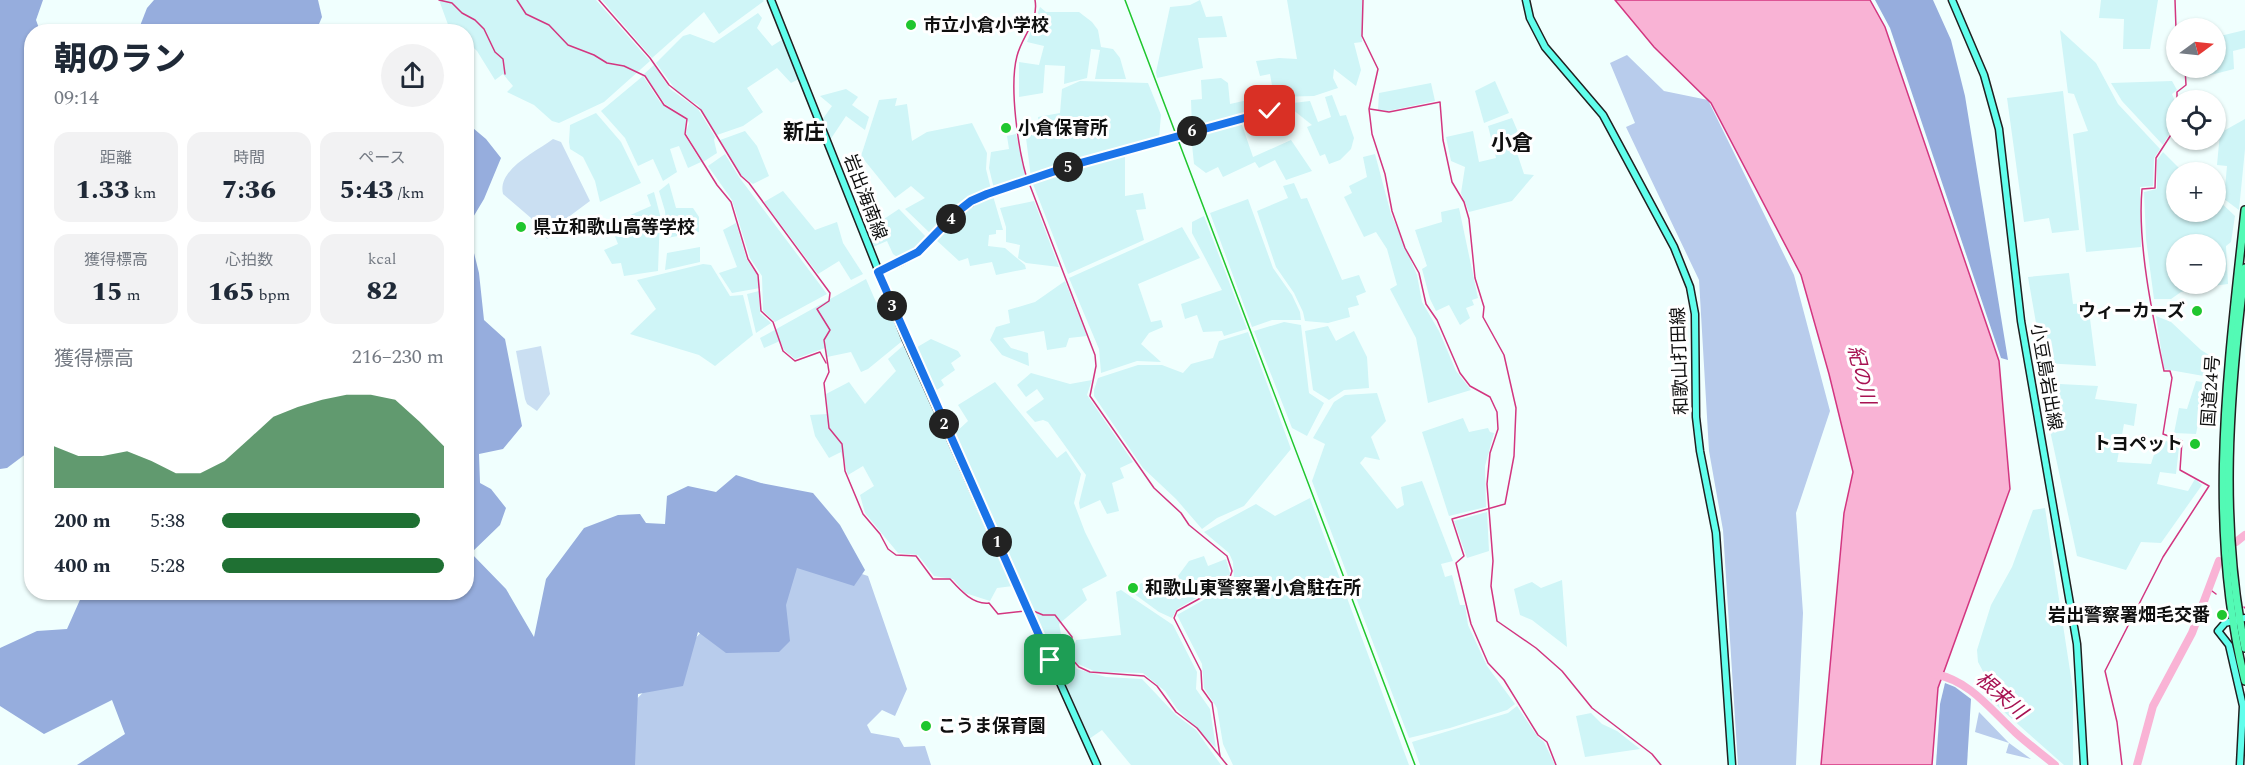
<!DOCTYPE html>
<html lang="ja">
<head>
<meta charset="utf-8">
<style>
  body { margin:0; font-family:Spectral,"Noto Sans JP",serif; background:#f2f2f3; color:#1f2937; height:100vh; display:flex; flex-direction:column; font-size:22px; white-space:nowrap }
  * { box-sizing:border-box; margin:0 }
  p { font-size:20px; color:#747a83 }
  .icon { flex:none; width:33px; height:33px; fill:none; stroke:currentColor; stroke-width:2; stroke-linecap:round; stroke-linejoin:round }
  .map { position:relative; flex:1; overflow:hidden }
  .side { position:absolute; left:24px; top:24px; width:450px; height:576px; display:flex; flex-direction:column; background:#fff; border-radius:24px; box-shadow:0 2px 4px #0004 }
  .side>* { flex:none }
  .needle { width:39px; rotate:75deg }
  .fabs { position:absolute; left:2166px; top:18px; display:grid; gap:12px }
  .fabs a { display:grid; place-items:center; width:60px; height:60px; border-radius:50%; background:#fff; box-shadow:0 2px 4px #0004; font-size:30px }
  .pin { position:absolute; display:grid; place-items:center; width:51px; height:51px; color:#fff; margin:-26px; border-radius:12px; box-shadow:0 3px 9px #0006 }
  .km { position:absolute; width:30px; height:30px; margin:-15px; border-radius:50%; background:#222; color:#fff; font-size:16px; line-height:30px; text-align:center }
  .round { display:grid; place-items:center; flex:none; width:63px; height:63px; border-radius:32px; background:#f2f2f3 }
  .overview { display:flex; align-items:center; justify-content:space-between; height:102px; padding:0 30px }
  h1 { font-size:33px; font-weight:800; line-height:45px }
  .figures { display:grid; grid-template-columns:repeat(3,1fr); gap:9px; height:102px; padding:6px 30px }
  .figures div { display:grid; align-content:center; border-radius:15px; background:#f2f2f3; text-align:center }
  .figures b { font-size:26px; font-weight:800 }
  .figures small { font-size:16px; font-weight:400 }
  .figures p { font-size:16px }
  .chart { height:168px; padding:12px 30px }
  .chart p { display:flex; justify-content:space-between }
  .chart svg { width:100%; height:108px; margin-top:6px; fill:#1f7033; opacity:.7 }
  ul { padding:0 30px; list-style:none; font-size:20px }
  li { display:grid; grid-template-columns:96px 72px 1fr; align-items:center; height:45px }
  li i { height:15px; border-radius:8px; background:#1f7033 }
  .map>svg:first-child { display:block }
  .farmland { fill:#cff5f7 }
  .green { fill:#b8ccec }
  .forest { fill:#96addd }
  .pitch { fill:#cadff2 }
  .water { fill:#f9b3d5; stroke:#d33680; stroke-width:1.5 }
  .lines { fill:none; stroke-linecap:round; stroke-linejoin:round }
  .stream { stroke:#d33680; stroke-width:1.5 }
  .river { stroke:#f9b3d5; stroke-width:8 }
  .minor-casing { stroke:#424242; stroke-width:8 }
  .major-casing { stroke:#202020; stroke-width:9 }
  .highway-casing { stroke:#202020; stroke-width:10 }
  .minor { stroke:#fff; stroke-width:4.5 }
  .major { stroke:#61feec; stroke-width:6 }
  .highway { stroke:#53fab5; stroke-width:7 }
  .rail { stroke:#20c62e; stroke-width:1.5 }
  .route-casing { stroke:#fff; stroke-width:12 }
  .route { stroke:#1a73e8; stroke-width:8 }
  .poi-dot { fill:#20c62e; stroke:#fff; stroke-width:2 }
  .labels { text-anchor:middle; dominant-baseline:central; stroke-width:6; stroke-linejoin:round; paint-order:stroke }
  .poi-label { font-size:18px; font-weight:bold; fill:#0f0f0f; stroke:#fff; text-anchor:start }
  .street-label { font-size:18px; fill:#0f0f0f; stroke:#fff }
  .water-label { font-size:20px; font-style:italic; fill:#a71252; stroke:#fff }
  .quarter-label { font-size:21px; font-weight:bold; fill:#0f0f0f; stroke:#fff }
</style>
</head>
<body>
<div class="map">
<svg width="2245" height="765" viewBox="0 0 2245 765">
  <rect width="100%" height="100%" fill="#f0fffe"/>
  <!-- farmland -->
  <g class="farmland">
    <polygon points="439,0 596,0 650,61 604,102 559,123 552,121 534,105 507,92 513,86 503,74 495,80 477,51 467,41 466,32 450,30"/>
    <polygon points="602,0 763,0 764,1 719,34 704,12 652,58"/>
    <polygon points="1200,0 1206,17 1222,16 1227,37 1198,38 1203,68 1157,78 1156,72 1170,7 1190,5"/>
    <polygon points="1287,0 1362,0 1362,42 1354,43 1361,70 1356,86 1334,69 1333,78 1338,88 1314,96 1274,97 1270,74 1260,76 1256,61 1279,58 1297,59"/>
    <polygon points="2101,0 2158,0 2150,49 2123,49 2124,19 2099,18"/>
    <polygon points="1040,7 1046,12 1079,12 1092,22 1098,30 1101,47 1113,49 1120,58 1126,79 1095,79 1100,50 1091,49 1087,78 1064,84 1065,66 1045,65 1043,93 1019,97 1019,62 1039,65 1044,46 1027,42"/>
    <polygon points="758,13 762,18 757,28 772,46 783,39 799,79 791,83 777,68 747,88 763,112 743,126 717,135 698,105 678,93 656,63 683,36 690,34 714,43"/>
    <polygon points="2060,30 2096,63 2118,104 2160,149 2154,158 2153,186 2140,187 2141,247 2086,252 2073,134 2088,131 2074,94 2068,93"/>
    <polygon points="2245,30 2245,48 2233,51 2234,69 2199,78 2198,68 2216,68 2216,37"/>
    <polygon points="654,65 670,89 698,109 715,137 714,140 717,153 703,162 686,133 689,123 687,118 665,104 644,74"/>
    <polygon points="643,76 660,102 687,120 684,134 701,162 688,168 679,146 670,149 677,172 663,181 653,159 638,166 625,138 601,111"/>
    <polygon points="1221,78 1228,83 1230,104 1261,97 1265,107 1261,111 1192,129 1191,100 1202,99 1201,80"/>
    <polygon points="1080,81 1148,83 1161,115 1159,138 1088,156 1031,178 1025,130 1039,127 1038,117 1060,113 1062,89"/>
    <polygon points="1495,81 1509,113 1484,123 1475,91"/>
    <polygon points="2172,81 2177,90 2172,94 2176,104 2176,122 2163,145 2122,101 2111,83"/>
    <polygon points="1431,83 1435,101 1388,111 1378,110 1379,93"/>
    <polygon points="846,89 858,97 852,105 869,117 865,130 846,116 830,140 822,120 832,106 820,96"/>
    <polygon points="2063,91 2079,230 2052,233 2049,218 2024,222 2007,98"/>
    <polygon points="1332,95 1340,116 1346,115 1354,138 1351,149 1340,160 1329,164 1325,154 1320,156 1307,127 1312,125 1292,109 1293,103 1310,101 1318,122 1331,117 1325,97"/>
    <polygon points="897,98 895,106 907,104 912,141 927,132 972,123 987,153 986,169 991,189 962,204 931,234 905,209 925,198 911,186 895,198 861,156 879,100"/>
    <polygon points="596,113 621,142 641,183 600,202 595,181 583,157 570,149 569,142 570,125"/>
    <polygon points="1512,118 1524,146 1516,150 1524,174 1534,175 1512,201 1469,212 1461,193 1465,167 1451,161 1446,137 1473,131 1479,162 1496,158 1488,126"/>
    <polygon points="2245,119 2245,149 2239,210 2224,199 2227,166 2217,165 2220,133"/>
    <polygon points="1241,122 1253,157 1291,140 1312,171 1286,180 1275,160 1259,168 1255,162 1223,177 1218,167 1206,173 1194,164 1191,135"/>
    <polygon points="745,131 757,146 769,176 753,184 742,176 720,140"/>
    <polygon points="1016,134 1026,180 994,189 989,168 991,152 1009,149 1007,136"/>
    <polygon points="2163,152 2183,172 2176,172 2176,212 2216,212 2216,198 2235,216 2231,242 2226,246 2228,284 2213,286 2216,284 2216,244 2176,244 2176,284 2194,284 2194,289 2181,292 2171,299 2154,299 2146,239 2144,192 2157,189 2157,160"/>
    <polygon points="1125,153 1125,196 1143,193 1146,209 1136,210 1144,240 1068,274 1033,184"/>
    <polygon points="725,154 739,177 827,294 775,322 763,311 762,276 750,258 732,200 708,166"/>
    <polygon points="1375,154 1391,214 1417,275 1422,302 1439,331 1456,371 1471,390 1428,403 1416,338 1390,289 1397,285 1387,249 1376,232 1364,237 1344,197 1352,193 1349,186 1367,177 1363,157"/>
    <polygon points="669,183 676,208 693,208 699,217 699,232 667,238 665,211 659,191"/>
    <polygon points="1294,183 1301,199 1307,198 1342,280 1359,275 1366,292 1356,296 1359,305 1348,308 1350,317 1328,323 1305,321 1303,312 1294,293 1276,267 1257,211 1288,198 1283,186"/>
    <polygon points="783,191 815,230 837,222 843,243 863,274 851,280 839,261 818,274 764,202"/>
    <polygon points="654,192 660,215 658,271 624,276 621,263 612,264 604,250 618,244 610,224 651,206 647,195"/>
    <polygon points="993,196 1003,230 996,230 996,234 989,235 988,246 1005,248 1025,265 1026,269 996,275 992,262 970,266 968,258 959,261 935,239 973,204"/>
    <polygon points="1248,199 1273,268 1292,295 1300,312 1301,320 1272,320 1252,327 1210,213"/>
    <polygon points="1034,201 1059,267 1026,263 1018,258 1020,245 1006,242 1006,227 1000,208"/>
    <polygon points="1459,208 1478,298 1472,300 1474,305 1466,308 1470,318 1460,325 1449,305 1436,311 1430,299 1422,269 1427,266 1415,230 1442,222 1441,212"/>
    <polygon points="899,209 927,238 900,259 893,254 887,241 873,247 866,231"/>
    <polygon points="1204,216 1247,329 1224,336 1222,331 1203,332 1197,315 1185,319 1181,304 1222,290 1192,233 1192,222"/>
    <polygon points="736,223 747,260 757,275 760,288 732,293 719,273 737,267 723,230"/>
    <polygon points="1182,227 1200,258 1138,284 1151,322 1161,320 1163,327 1149,333 1141,344 1161,362 1137,361 1101,373 1099,349 1069,278"/>
    <polygon points="700,247 700,262 665,270 667,253"/>
    <polygon points="703,264 711,265 730,296 743,295 753,335 715,366 699,355 630,334 656,309 637,280"/>
    <polygon points="2069,273 2073,304 2088,303 2096,366 2043,363 2028,277"/>
    <polygon points="866,279 876,302 890,311 902,339 901,342 868,369 861,372 851,352 827,357 825,348 795,359 784,350 780,341 764,348 760,338"/>
    <polygon points="1065,281 1087,336 1069,338 1066,347 1047,350 1044,331 1003,338 1011,348 1028,353 1029,366 1002,355 990,340 996,327 1010,323 1008,310 1035,302"/>
    <polygon points="759,291 760,313 771,323 756,333 747,294"/>
    <polygon points="2156,316 2171,322 2201,350 2217,360 2215,378 2164,369"/>
    <polygon points="1284,322 1301,325 1309,393 1324,403 1307,436 1292,428 1254,331"/>
    <polygon points="1328,326 1336,341 1354,331 1367,357 1369,388 1344,390 1329,400 1313,390 1305,331"/>
    <polygon points="1248,332 1291,449 1244,506 1217,518 1202,529 1176,499 1143,468 1094,396 1094,390 1098,378 1138,365 1162,365 1183,373 1191,364 1213,358 1219,341"/>
    <polygon points="931,339 958,351 961,356 951,363 955,370 941,380 944,385 934,392 914,349"/>
    <polygon points="905,344 1013,586 997,588 990,601 965,593 953,579 934,576 918,555 898,553 865,513 860,495 874,486 863,466 848,475 841,452 829,458 815,436 810,415 828,414 826,394 849,382 865,404 896,371 888,359"/>
    <polygon points="1031,373 1070,384 1092,380 1087,395 1133,462 1120,468 1124,478 1112,483 1119,511 1107,514 1100,500 1080,509 1079,503 1086,475 1048,422 1043,420 1035,422 1026,412 1044,399 1037,389 1026,397 1017,385"/>
    <polygon points="2196,381 2209,383 2201,408 2196,434 2174,433 2179,408 2187,409"/>
    <polygon points="995,382 1057,458 1066,451 1081,474 1074,503 1085,532 1107,576 1082,589 1087,600 1059,624 1062,639 1047,645 954,434 968,421 958,405"/>
    <polygon points="2060,384 2098,386 2095,399 2137,404 2134,426 2124,424 2117,462 2151,464 2159,439 2176,444 2179,447 2176,474 2160,472 2157,484 2188,491 2195,479 2202,485 2161,543 2141,542 2126,570 2077,556 2043,398 2059,397"/>
    <polygon points="1377,393 1386,421 1371,437 1380,460 1365,457 1360,463 1397,509 1404,505 1401,487 1422,481 1453,561 1441,564 1445,577 1452,575 1460,605 1465,605 1468,625 1487,666 1515,704 1507,710 1450,728 1409,738 1312,481 1325,444 1313,438 1334,402 1345,395"/>
    <polygon points="1463,418 1469,432 1488,428 1490,432 1494,433 1485,466 1486,507 1449,516 1422,432"/>
    <polygon points="1310,498 1409,765 1233,765 1223,744 1217,708 1204,688 1202,664 1177,615 1230,585 1234,579 1233,562 1229,553 1204,532 1256,504 1275,516"/>
    <polygon points="2045,508 2073,690 2073,765 2064,765 1985,695 1986,677 1978,662 1977,650 1991,605 2012,567 2033,510"/>
    <polygon points="1487,512 1489,551 1467,558 1454,521"/>
    <polygon points="1204,556 1208,566 1226,559 1230,573 1228,580 1177,609 1172,618 1159,612 1133,593 1141,583 1154,587 1178,576 1189,561"/>
    <polygon points="1562,580 1567,647 1532,620 1520,615 1514,589 1532,582 1541,588"/>
    <polygon points="1121,590 1173,625 1197,672 1196,689 1210,709 1216,748 1177,709 1165,691 1143,673 1096,672 1076,663 1073,651 1076,640 1121,635 1116,592"/>
    <polygon points="1066,649 1069,658 1077,669 1106,677 1142,679 1176,715 1196,730 1221,765 1131,765 1102,730 1089,739 1056,663"/>
    <polygon points="1517,706 1537,736 1544,742 1555,765 1420,765 1412,742 1508,713"/>
    <polygon points="1591,713 1602,724 1617,731 1640,749 1585,757 1576,716"/>
  </g>
  <!-- green -->
  <g class="green">
    <polygon points="1627,55 1664,91 1708,100 1794,275 1830,411 1796,513 1803,613 1796,765 1738,765 1723,530 1709,451 1699,280 1626,127 1635,123 1610,63"/>
    <polygon points="825,562 868,576 907,689 895,716 882,710 867,725 871,733 899,738 904,747 925,746 931,765 625,765 629,707 710,623 797,568"/>
    <polygon points="1979,712 2009,743 2031,759 2006,753 2009,743 1975,732"/>
  </g>
  <!-- forest -->
  <g class="forest">
    <polygon points="0,0 43,0 36,20 40,31 32,32 31,450 7,468 0,469"/>
    <polygon points="154,0 318,0 322,17 316,31 138,31 147,8"/>
    <polygon points="1875,0 1933,0 1951,40 1965,96 2008,360 2001,358 1890,28"/>
    <polygon points="467,123 486,139 501,158 484,199 472,219 471,241 479,273 484,320 505,339 522,426 503,449 479,454 480,483 491,489 506,508 500,525 471,553 506,589 534,637 546,579 584,528 618,515 640,514 646,523 665,524 667,496 688,486 716,492 736,475 761,483 813,493 840,525 865,570 854,586 797,568 786,605 790,641 779,652 726,653 698,632 683,686 638,694 635,765 77,765 125,734 112,700 44,734 0,706 0,648 37,631 67,629 83,593 466,592"/>
    <polygon points="1945,683 1955,687 1971,699 1967,765 1936,765 1940,704"/>
  </g>
  <!-- pitch -->
  <g class="pitch">
    <path d="M553,139L561,142L590,201L559,224L562,228L547,239L531,218L503,194C497,169 536,152 553,139Z"/>
    <polygon points="541,346 550,394 537,411 527,404 525,399 516,351"/>
  </g>
  <!-- water -->
  <polygon class="water" points="1615,0 1870,0 1885,27 1999,361 2010,489 1938,688 1932,765 1821,765 1844,513 1853,472 1829,374 1801,275 1711,103 1654,47"/>
  <g class="lines">
    <!-- stream -->
    <g class="stream">
      <polyline points="439,0 452,3 462,13 475,20 484,29 495,52 503,59 505,74"/>
      <polyline points="517,0 526,14 549,25 568,45 594,55 607,63 624,66 645,76 664,105 687,119 685,134 717,185 731,202 748,259 758,275 761,311 773,322 783,351 795,361 820,352 826,363"/>
      <path d="M599,0L650,58L669,85L701,110L741,176L749,183L830,293L829,301L817,309L830,330L824,340L829,372L824,383L829,428L842,444L845,471L863,514L880,534L888,549L896,555L916,556L933,579H950C960,590 973,605 989,603L998,614L1025,611"/>
      <polyline points="1363,0 1362,36 1378,69 1369,109 1372,134 1385,174 1392,211 1405,248 1419,273 1426,304 1437,320 1460,373 1470,386 1490,397 1497,412 1498,429 1490,453 1487,484 1493,561 1491,586 1497,621 1536,648 1562,671 1592,708 1652,754 1661,765"/>
      <polyline points="2175,0 2176,29"/>
      <polyline points="2177,100 2177,92 2186,85 2185,68"/>
      <polyline points="1370,109 1389,112 1440,102 1443,140 1452,182 1464,202 1469,219 1475,278 1484,307 1483,317 1504,355 1516,408 1514,456 1505,504 1452,519 1464,556 1456,563 1471,624 1488,663 1504,680 1538,735 1547,742 1556,765"/>
      <path d="M1027,179C1018,149 1009,86 1017,56C1022,36 1039,21 1035,0"/>
      <polyline points="1029,183 1095,355 1096,366 1090,396 1154,488 1181,513 1189,525 1227,556 1232,571 1228,583 1177,611 1174,618 1201,671 1202,689 1212,703 1220,756"/>
      <polyline points="2208,588 2216,594"/>
      <polyline points="2244,607 2245,608"/>
      <polyline points="1031,610 1043,615 1055,615 1072,637 1071,658 1079,667 1090,672 1144,676 1157,686 1176,712 1197,728 1227,765"/>
      <path d="M2122,765L2117,722L2105,671L2163,557L2209,486L2180,470L2182,441L2163,434L2172,378L2170,371H2164C2153,318 2137,243 2142,189L2155,188L2156,158L2176,127"/>
    </g>
    <!-- river -->
    <g class="river">
      <polyline points="2236,542 2245,535"/>
      <path d="M1935,674C1970,681 1990,709 2016,733C2028,744 2042,754 2055,765"/>
      <polyline points="2137,765 2153,706 2192,633 2219,561"/>
    </g>
    <!-- minor casing -->
    <g class="minor-casing">
      <path id="minor" d="M877,272C892,266 907,261 919,251C943,231 958,207 987,194L1132,148L1271,111"/>
    </g>
    <!-- major casing -->
    <g class="major-casing">
      <g id="major">
        <polyline points="771,0 906,340 1097,765"/>
        <polyline points="1526,0 1530,18 1545,47 1603,115 1674,247 1690,287 1695,314 1696,417 1700,451 1716,533 1732,765"/>
        <polyline points="1952,0 1984,75 1999,129 2021,321 2077,644 2084,765"/>
        <polyline points="2240,765 2243,706 2229,645 2218,631 2225,623 2245,618"/>
      </g>
    </g>
    <!-- highway casing -->
    <g class="highway-casing">
      <g id="highway">
        <path d="M2245,210C2228,368 2206,524 2245,681"/>
        <path d="M2245,268C2229,395 2219,522 2245,648"/>
      </g>
    </g>
    <!-- minor -->
    <use href="#minor" class="minor"/>
    <!-- major -->
    <use href="#major" class="major"/>
    <!-- highway -->
    <use href="#highway" class="highway"/>
    <!-- rail -->
    <polyline class="rail" points="1125,0 1415,765"/>
  </g>
  <g class="lines">
    <!-- route casing -->
    <g class="route-casing">
      <polyline id="route" points="1050,660 878,272 918,252 957,212 971,201 987,194 1073,165 1270,111"/>
    </g>
    <!-- route -->
    <use href="#route" class="route"/>
  </g>
  <!-- markers -->
  <g class="poi-dot">
    <circle cx="911" cy="25" r="6"/>
    <circle cx="1006" cy="128" r="6"/>
    <circle cx="521" cy="227" r="6"/>
    <circle cx="2197" cy="311" r="6"/>
    <circle cx="2195" cy="444" r="6"/>
    <circle cx="1133" cy="588" r="6"/>
    <circle cx="2222" cy="615" r="6"/>
    <circle cx="926" cy="726" r="6"/>
  </g>
  <g class="labels">
    <!-- poi labels -->
    <g class="poi-label">
      <text x="923" y="25">市立小倉小学校</text>
      <text x="1018" y="128">小倉保育所</text>
      <text x="533" y="227">県立和歌山高等学校</text>
      <text x="2185" y="311" text-anchor="end">ウィーカーズ</text>
      <text x="2183" y="444" text-anchor="end">トヨペット</text>
      <text x="1145" y="588">和歌山東警察署小倉駐在所</text>
      <text x="2210" y="615" text-anchor="end">岩出警察署畑毛交番</text>
      <text x="938" y="726">こうま保育園</text>
    </g>
    <!-- street labels -->
    <g class="street-label">
      <text transform="translate(865 197) rotate(69)">岩出海南線</text>
      <text transform="translate(1680 361) rotate(-92)">和歌山打田線</text>
      <text transform="translate(2046 377) rotate(80)">小豆島岩出線</text>
      <text transform="translate(2211 391) rotate(-86)">国道24号</text>
    </g>
    <!-- water labels -->
    <g class="water-label">
      <text transform="translate(1861 375) rotate(76)">紀の川</text>
      <text transform="translate(2001 696) rotate(41)">根来川</text>
    </g>
    <!-- quarter labels -->
    <g class="quarter-label">
      <text x="804" y="133">新庄</text>
      <text x="1512" y="144">小倉</text>
    </g>
  </g>
</svg>
<div class="fabs">
<a><svg class="needle" viewBox="-14 -14 28 28"><path d="M0-13l5 13h-10z" fill="#e53935"/><path d="M0 13l5-13h-10z" fill="#747a83"/></svg></a>
<a><svg class="icon" aria-label="locate" viewBox="0 0 24 24"><circle cx="12" cy="12" r="6"/><path d="M12 2v4M12 18v4M2 12h4M18 12h4"/></svg></a>
<a>+</a>
<a>−</a>
</div>
<div class="pin" style="left:1050px;top:660px;background:#1e9e55"><svg class="icon" aria-label="arrive" viewBox="0 0 24 24"><path d="M6 21V4h12l-3 4 3 4H6"/></svg></div>
<div class="pin" style="left:1270px;top:111px;background:#d93025"><svg class="icon" aria-label="check" viewBox="0 0 24 24"><path d="M5 12l5 5 9-10"/></svg></div>
<b class="km" style="left:997px;top:542px">1</b>
<b class="km" style="left:944px;top:424px">2</b>
<b class="km" style="left:892px;top:306px">3</b>
<b class="km" style="left:951px;top:219px">4</b>
<b class="km" style="left:1068px;top:167px">5</b>
<b class="km" style="left:1192px;top:131px">6</b>
<section class="side">
<div class="overview"><div><h1>朝のラン</h1><p>09:14</p></div><a class="round"><svg class="icon" aria-label="share" viewBox="0 0 24 24"><path d="M12 15V3M7 8l5-5 5 5M5 13v7h14v-7"/></svg></a></div>
<div class="figures">
<div><p>距離</p><b>1.33<small> km</small></b></div>
<div><p>時間</p><b>7:36</b></div>
<div><p>ペース</p><b>5:43<small> /km</small></b></div>
</div>
<div class="figures">
<div><p>獲得標高</p><b>15<small> m</small></b></div>
<div><p>心拍数</p><b>165<small> bpm</small></b></div>
<div><p>kcal</p><b>82</b></div>
</div>
<div class="chart"><p><span>獲得標高</span>216–230 m</p>
<svg viewBox="0 0 160 44" preserveAspectRatio="none"><path d="M0 44V27L10 31L20 31L30 29L40 33L50 38L60 38L70 33L80 24L90 15L100 11L110 8L120 6L130 6L140 8L150 17L160 27V44z"/></svg>
</div>
<ul>
<li><b>200 m</b>5:38<i style="width:89%"></i></li>
<li><b>400 m</b>5:28<i style="width:100%"></i></li>
</ul>
</section>
</div>
</body>
</html>
